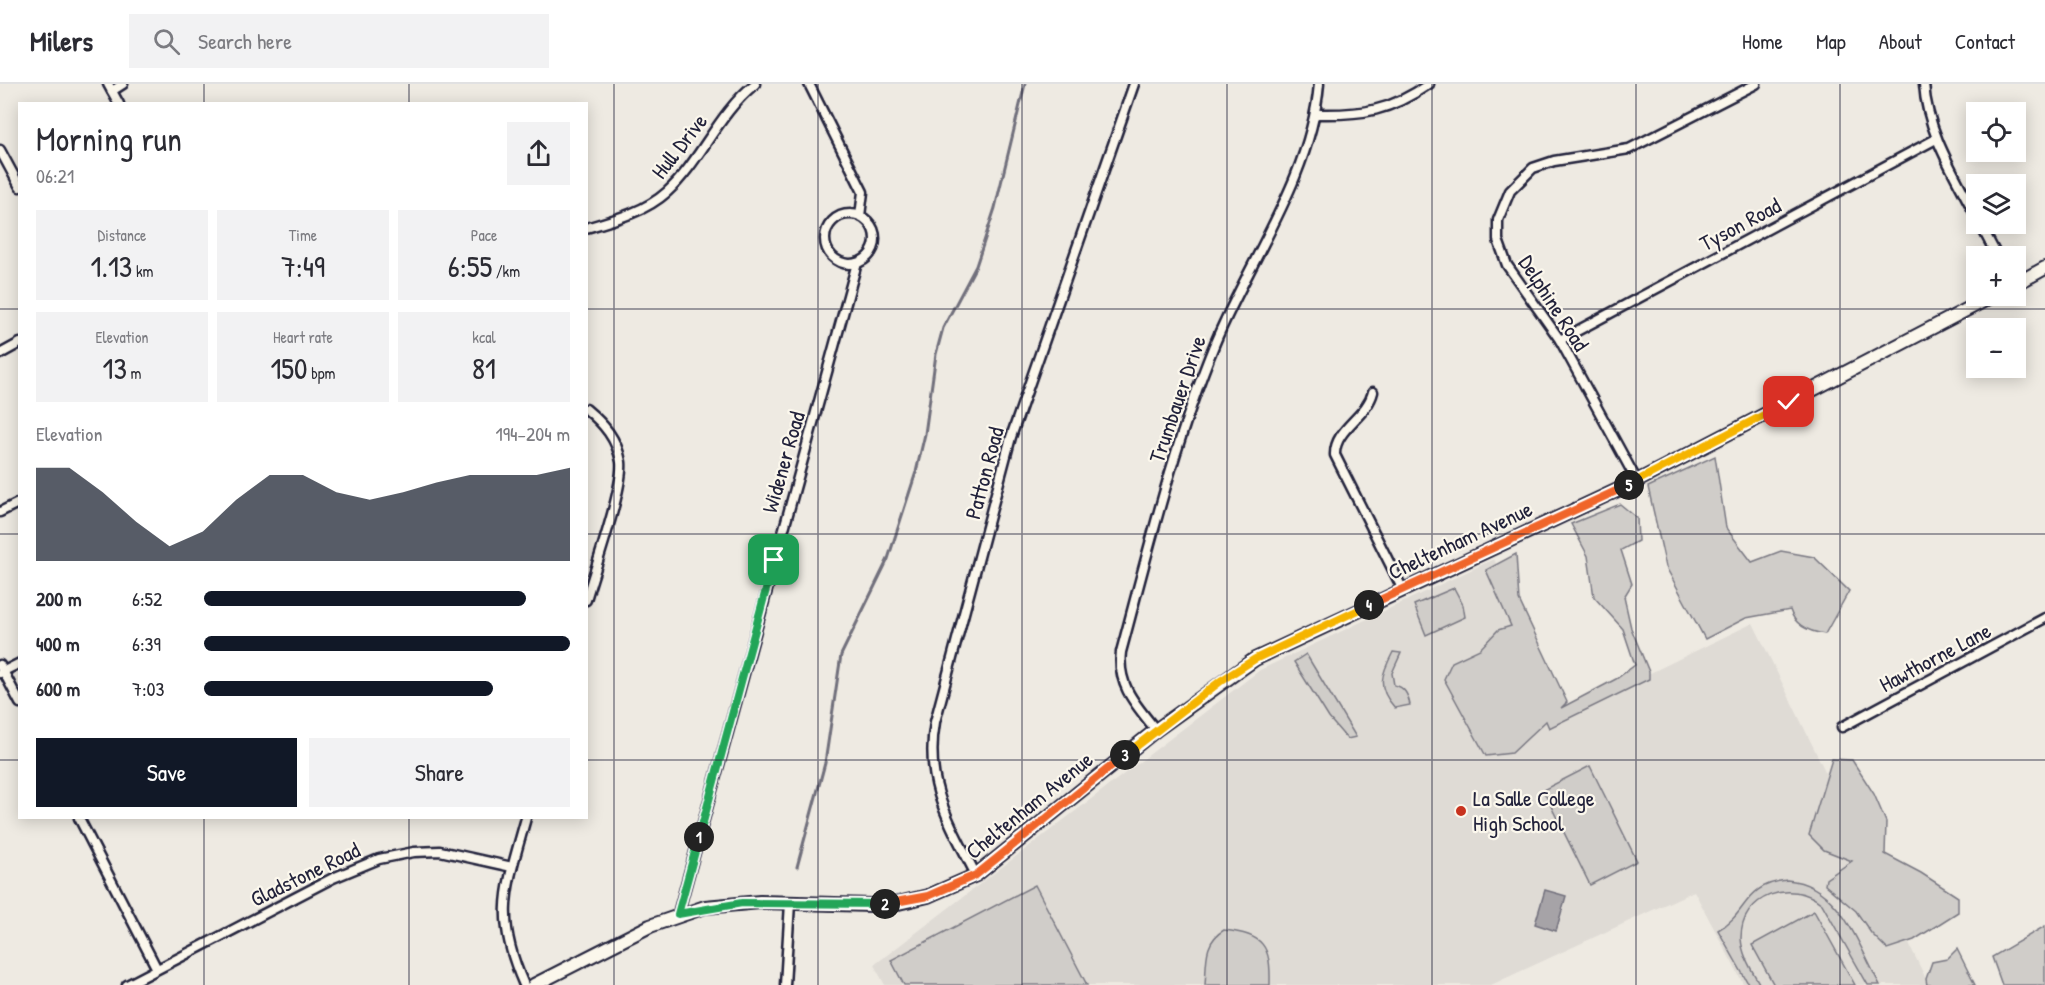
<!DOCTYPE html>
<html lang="en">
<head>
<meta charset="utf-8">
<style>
  body { margin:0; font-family:"Patrick Hand",sans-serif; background:#f2f2f3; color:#2b2b33; height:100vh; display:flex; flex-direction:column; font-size:22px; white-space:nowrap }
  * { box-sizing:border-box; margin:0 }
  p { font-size:20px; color:#7c7c81 }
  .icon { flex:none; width:33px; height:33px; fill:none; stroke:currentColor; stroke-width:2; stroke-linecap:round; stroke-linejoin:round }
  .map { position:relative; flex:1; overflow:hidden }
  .panel { position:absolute; left:18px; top:18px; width:570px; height:717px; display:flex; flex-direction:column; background:#fff; border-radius:0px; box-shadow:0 3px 15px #0003 }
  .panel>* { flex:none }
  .tools { position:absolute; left:1966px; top:18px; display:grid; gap:12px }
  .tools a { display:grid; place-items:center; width:60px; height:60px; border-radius:0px; background:#fff; box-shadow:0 3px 15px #0003; font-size:30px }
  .pin { position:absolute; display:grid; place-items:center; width:51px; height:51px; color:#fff; margin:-26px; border-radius:12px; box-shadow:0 3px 9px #0006 }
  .km { position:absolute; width:30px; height:30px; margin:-15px; border-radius:50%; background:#222; color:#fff; font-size:16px; line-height:30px; text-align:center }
  .round { display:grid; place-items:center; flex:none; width:63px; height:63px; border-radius:0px; background:#f2f2f3 }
  .summary { display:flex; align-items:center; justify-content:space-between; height:102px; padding:0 18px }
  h1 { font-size:33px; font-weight:600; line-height:45px }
  .stats { display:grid; grid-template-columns:repeat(3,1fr); gap:9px; height:102px; padding:6px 18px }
  .stats div { display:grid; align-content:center; border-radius:0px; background:#f2f2f3; text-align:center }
  .stats b { font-size:30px; font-weight:600 }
  .stats small { font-size:16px; font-weight:400 }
  .stats p { font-size:16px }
  .chart { height:168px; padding:12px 18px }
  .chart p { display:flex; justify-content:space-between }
  .chart svg { width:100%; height:108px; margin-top:6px; fill:#111827; opacity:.7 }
  .action { display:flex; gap:12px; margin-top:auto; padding:12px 18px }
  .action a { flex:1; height:69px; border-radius:0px; background:#111827; color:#fff; font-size:24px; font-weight:600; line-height:69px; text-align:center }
  .action a+a { background:#f2f2f3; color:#2b2b33 }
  ul { padding:0 18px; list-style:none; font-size:20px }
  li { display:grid; grid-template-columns:96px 72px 1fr; align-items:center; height:45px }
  li i { height:15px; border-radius:8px; background:#111827 }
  header { display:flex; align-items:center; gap:36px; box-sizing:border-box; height:84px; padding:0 30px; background:#fff; border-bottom:2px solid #e1e1e2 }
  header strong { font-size:28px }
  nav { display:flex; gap:33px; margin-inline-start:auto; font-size:21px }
  .search { width:420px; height:54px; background:#f2f2f3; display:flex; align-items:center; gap:15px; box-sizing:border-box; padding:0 21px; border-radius:0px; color:#7c7c81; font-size:22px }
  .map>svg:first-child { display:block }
  .built { fill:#dfdbd5 }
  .green { fill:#d0cdc9; stroke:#797882; stroke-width:1.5 }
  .water { fill:#a6a3a7; stroke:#716f7c; stroke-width:1.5 }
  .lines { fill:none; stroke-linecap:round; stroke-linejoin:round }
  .stream { stroke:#716f7c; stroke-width:3 }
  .street-casing { stroke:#22223b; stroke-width:13 }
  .secondary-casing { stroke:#22223b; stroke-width:16 }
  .street { stroke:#fbf7ec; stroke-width:8 }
  .secondary { stroke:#fbf7ec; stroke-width:12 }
  .split-1-casing { stroke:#fff; stroke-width:12 }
  .split-2-casing { stroke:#fff; stroke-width:12 }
  .split-3-casing { stroke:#fff; stroke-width:12 }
  .split-4-casing { stroke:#fff; stroke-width:12 }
  .split-5-casing { stroke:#fff; stroke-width:12 }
  .split-6-casing { stroke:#fff; stroke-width:12 }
  .split-1 { stroke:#22a559; stroke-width:8 }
  .split-2 { stroke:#22a559; stroke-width:8 }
  .split-3 { stroke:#f0652b; stroke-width:8 }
  .split-4 { stroke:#f5b400; stroke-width:8 }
  .split-5 { stroke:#f0652b; stroke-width:8 }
  .split-6 { stroke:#f5b400; stroke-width:8 }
  .grid { fill:none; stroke:#22223b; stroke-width:1.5; stroke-opacity:0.55 }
  .poi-dot { fill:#c8321e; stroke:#fbf7ec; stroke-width:2 }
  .labels { text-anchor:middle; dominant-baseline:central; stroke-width:4.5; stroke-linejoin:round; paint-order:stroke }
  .street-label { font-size:22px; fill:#22223b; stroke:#fbf7ec }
  .poi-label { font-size:22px; fill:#22223b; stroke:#fbf7ec; text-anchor:start }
</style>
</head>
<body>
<header>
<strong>Milers</strong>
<div class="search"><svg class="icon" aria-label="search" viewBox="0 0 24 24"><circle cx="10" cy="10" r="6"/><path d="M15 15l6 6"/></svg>Search here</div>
<nav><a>Home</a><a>Map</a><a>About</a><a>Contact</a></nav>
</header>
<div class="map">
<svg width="2045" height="901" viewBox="0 0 2045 901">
  <rect width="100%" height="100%" fill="#eeeae2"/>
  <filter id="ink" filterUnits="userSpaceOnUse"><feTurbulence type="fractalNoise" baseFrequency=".0167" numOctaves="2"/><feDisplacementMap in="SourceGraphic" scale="12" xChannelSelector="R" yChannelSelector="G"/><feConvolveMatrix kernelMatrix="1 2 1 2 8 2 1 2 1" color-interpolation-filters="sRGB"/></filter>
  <g filter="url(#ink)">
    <!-- built -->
    <polygon class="built" points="1494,475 1562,632 1753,539 1929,901 1744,901 1694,807 1491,901 885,901 874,881 1260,586"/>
    <!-- green -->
    <g class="green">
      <path d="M1715,372L1726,444L1752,478L1781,467L1814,473L1849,507L1825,550C1810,548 1795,542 1790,526L1746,534L1705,555L1666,483L1648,403Z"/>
      <polygon points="1620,420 1637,434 1638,457 1621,466 1632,500 1624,513 1631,544 1649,588 1649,595 1549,644 1546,637 1512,669 1486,672 1444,595 1452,578 1480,565 1498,546 1511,542 1486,486 1516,470 1519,516 1567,618 1561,624 1616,595 1635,581 1623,545 1594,513 1588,472 1571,440"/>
      <polygon points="1454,504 1463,521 1465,533 1426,551 1414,521"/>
      <path d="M1393,568L1401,569L1392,589L1394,601C1405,603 1408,611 1410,621L1395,624C1376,603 1381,591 1393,568Z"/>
      <polygon points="1306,570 1356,653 1347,655 1329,634 1294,578"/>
      <polygon points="1832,675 1852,676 1874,710 1886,738 1885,770 1921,789 1958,813 1958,828 1914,856 1887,865 1871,849 1856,827 1825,801 1826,795 1852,777 1824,766 1809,751"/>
      <polygon points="1590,682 1637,777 1590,801 1543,706"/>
      <path d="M1787,796C1840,800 1858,861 1880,901H1868L1822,820C1791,794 1741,811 1741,854C1742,872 1752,886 1760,901H1749L1718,846C1749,829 1742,801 1787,796Z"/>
      <polygon points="1035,801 1087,901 904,901 891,876"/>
      <polygon points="1814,827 1855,901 1774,901 1752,861"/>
      <polygon points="2045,842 2045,901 2002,901 1992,873"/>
      <path d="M1224,846C1264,851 1271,861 1270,901H1205C1207,879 1203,858 1224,846Z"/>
      <polygon points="1957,865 1975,901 1927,901 1926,895 1932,878 1947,875"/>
    </g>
    <!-- water -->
    <polygon class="water" points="1545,806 1566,812 1556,847 1535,840"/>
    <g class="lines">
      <!-- stream -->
      <polyline class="stream" points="797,783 825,679 841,571 888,475 916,388 925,350 936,270 943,244 976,182 995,124 1025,0"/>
      <!-- street casing -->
      <g class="street-casing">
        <g id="street">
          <polyline points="108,0 119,20"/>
          <polyline points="809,0 863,108 860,132"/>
          <path d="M1924,0C1927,49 1955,91 1977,134"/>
          <polyline points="112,7 123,0"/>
          <path d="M1317,30C1363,31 1390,27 1429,0"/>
          <polyline points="0,66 20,103"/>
          <circle cx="850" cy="155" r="25"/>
          <polyline points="1980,140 1997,172"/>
          <path d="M586,144C614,136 645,128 667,108C701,77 718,29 755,0"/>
          <polyline points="1560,256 1936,55"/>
          <polyline points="0,270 20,259"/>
          <path d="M1373,308C1367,333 1334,345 1335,371L1403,506"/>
          <path d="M586,325C604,340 617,355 621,378C624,403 594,487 586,516"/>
          <polyline points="1637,397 1560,256 1507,181 1498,156 1498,136 1510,107 1533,84 1554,77 1629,65 1756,0"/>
          <polyline points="0,428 20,418"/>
          <polyline points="0,581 20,619"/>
          <polyline points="0,589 20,579"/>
          <polyline points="1842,643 2045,534"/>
          <path d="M1156,646C1136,621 1117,602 1121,568C1149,464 1174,359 1215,259C1250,175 1311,93 1319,0"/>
          <polyline points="79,734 157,885"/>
          <path d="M976,791C949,738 924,699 935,638L1011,353L1134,0"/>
          <polyline points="678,830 857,179"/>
          <polyline points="127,901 333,794 379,775 414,768 440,767 512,783"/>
          <path d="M524,901C493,831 507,803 526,734"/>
          <polyline points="785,901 790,819"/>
        </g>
      </g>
      <!-- secondary casing -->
      <g class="secondary-casing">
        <g id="secondary">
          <polyline points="2016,200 2045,184"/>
          <polyline points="534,901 650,842 705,823 760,818 872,821 894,820 928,812 976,791 1156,646 1255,575 1637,397 1993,212"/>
        </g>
      </g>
      <!-- street -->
      <use href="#street" class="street"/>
      <!-- secondary -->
      <use href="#secondary" class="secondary"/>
    </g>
  </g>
  <g class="lines" filter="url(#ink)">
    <!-- split-1 casing -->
    <g class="split-1-casing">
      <polyline id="split-1" points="699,753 774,476"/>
    </g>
    <!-- split-2 casing -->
    <g class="split-2-casing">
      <polyline id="split-2" points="699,753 678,830 742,819 885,820"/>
    </g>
    <!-- split-3 casing -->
    <g class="split-3-casing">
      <polyline id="split-3" points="885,820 928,812 976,791 1125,671"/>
    </g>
    <!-- split-4 casing -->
    <g class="split-4-casing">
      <polyline id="split-4" points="1125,671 1222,596 1255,575 1369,521"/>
    </g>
    <!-- split-5 casing -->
    <g class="split-5-casing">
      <polyline id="split-5" points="1369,521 1629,401"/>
    </g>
    <!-- split-6 casing -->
    <g class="split-6-casing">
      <polyline id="split-6" points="1629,401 1789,318"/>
    </g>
    <!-- split-1 -->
    <use href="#split-1" class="split-1"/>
    <!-- split-2 -->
    <use href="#split-2" class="split-2"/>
    <!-- split-3 -->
    <use href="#split-3" class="split-3"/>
    <!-- split-4 -->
    <use href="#split-4" class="split-4"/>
    <!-- split-5 -->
    <use href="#split-5" class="split-5"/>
    <!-- split-6 -->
    <use href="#split-6" class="split-6"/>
  </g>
  <!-- grid -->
  <path class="grid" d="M204,0V20M409,0V20M614,0V901M818,0V901M1022,0V901M1227,0V901M1432,0V901M1636,0V901M1840,0V901M0,225H20M586,225H2045M0,450H20M586,450H2045M0,676H20M586,676H2045M204,734V901M409,734V901"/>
  <!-- markers -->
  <circle class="poi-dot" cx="1461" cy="727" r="6"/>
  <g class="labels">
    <!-- street labels -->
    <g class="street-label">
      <text transform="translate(679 62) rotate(-52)">Hull Drive</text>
      <text transform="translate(1740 140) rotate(-28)">Tyson Road</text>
      <text transform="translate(1554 219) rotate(57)">Delphine Road</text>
      <text transform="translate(1177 315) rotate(-71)">Trumbauer Drive</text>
      <text transform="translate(783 378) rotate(-74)">Widener Road</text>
      <text transform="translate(984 389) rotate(-75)">Patton Road</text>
      <text transform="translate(1460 456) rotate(-25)">Cheltenham Avenue</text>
      <text transform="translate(1935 573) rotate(-28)">Hawthorne Lane</text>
      <text transform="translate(1029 721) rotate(-39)">Cheltenham Avenue</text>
      <text transform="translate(305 790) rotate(-26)">Gladstone Road</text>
    </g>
    <!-- poi labels -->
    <g class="poi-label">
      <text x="1473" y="714">La Salle College<tspan x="1473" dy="25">High School</tspan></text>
    </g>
  </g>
</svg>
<div class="tools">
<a><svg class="icon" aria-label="locate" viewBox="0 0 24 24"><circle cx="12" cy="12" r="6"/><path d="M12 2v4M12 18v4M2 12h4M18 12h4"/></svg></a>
<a><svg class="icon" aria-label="layers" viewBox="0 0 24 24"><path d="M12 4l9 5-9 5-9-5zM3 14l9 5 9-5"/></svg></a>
<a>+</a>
<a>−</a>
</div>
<div class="pin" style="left:774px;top:476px;background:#1e9e55"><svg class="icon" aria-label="arrive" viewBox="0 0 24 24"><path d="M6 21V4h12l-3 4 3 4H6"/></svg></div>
<div class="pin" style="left:1789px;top:318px;background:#d93025"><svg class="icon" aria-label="check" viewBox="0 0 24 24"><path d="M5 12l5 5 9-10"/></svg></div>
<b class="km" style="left:699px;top:753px">1</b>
<b class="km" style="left:885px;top:820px">2</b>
<b class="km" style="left:1125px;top:671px">3</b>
<b class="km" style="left:1369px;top:521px">4</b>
<b class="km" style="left:1629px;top:401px">5</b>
<section class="panel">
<div class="summary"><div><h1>Morning run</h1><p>06:21</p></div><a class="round"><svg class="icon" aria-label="share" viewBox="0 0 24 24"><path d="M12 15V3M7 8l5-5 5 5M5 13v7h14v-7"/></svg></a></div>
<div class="stats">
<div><p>Distance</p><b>1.13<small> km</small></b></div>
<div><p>Time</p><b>7:49</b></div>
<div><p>Pace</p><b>6:55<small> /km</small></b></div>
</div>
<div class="stats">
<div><p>Elevation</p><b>13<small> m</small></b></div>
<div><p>Heart rate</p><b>150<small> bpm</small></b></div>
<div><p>kcal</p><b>81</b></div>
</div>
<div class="chart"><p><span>Elevation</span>194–204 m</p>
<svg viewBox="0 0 160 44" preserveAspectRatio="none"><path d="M0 44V6L10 6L20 16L30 28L40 38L50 32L60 19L70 9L80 9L90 16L100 19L110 16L120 12L130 9L140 9L150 9L160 6V44z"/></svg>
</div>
<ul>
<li><b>200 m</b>6:52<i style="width:88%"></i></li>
<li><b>400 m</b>6:39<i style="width:100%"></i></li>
<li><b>600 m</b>7:03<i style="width:79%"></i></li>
</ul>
<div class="action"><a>Save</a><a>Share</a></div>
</section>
</div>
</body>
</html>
